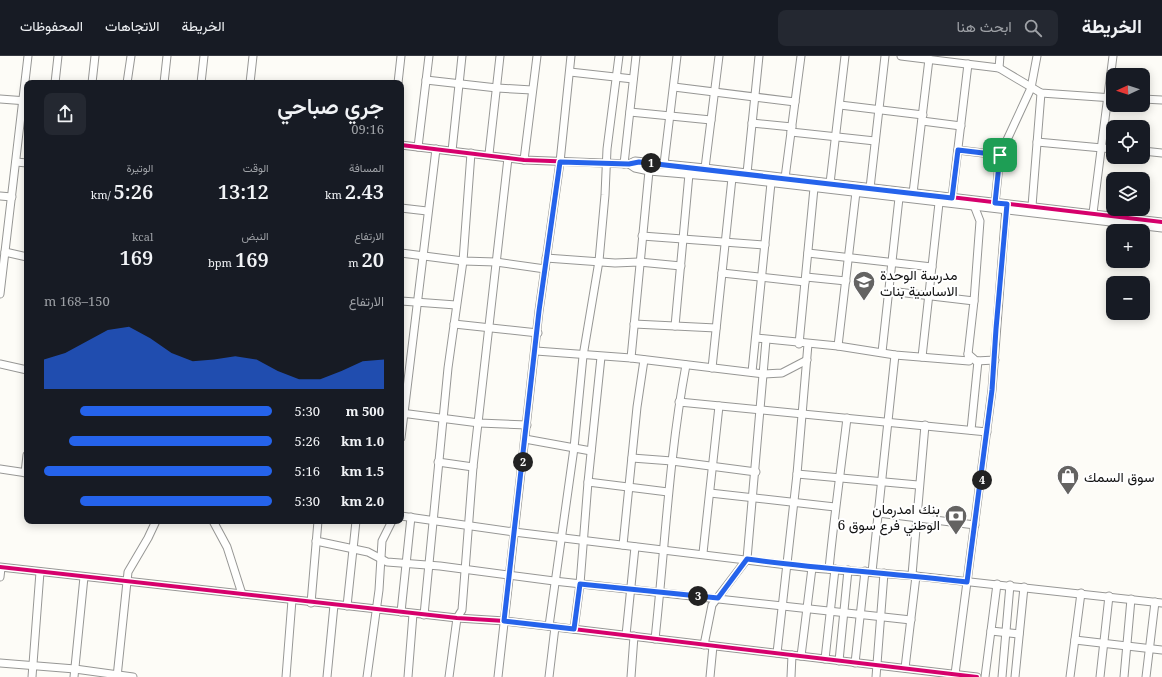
<!DOCTYPE html>
<html lang="ar">
<head>
<meta charset="utf-8">
<style>
  body { margin:0; font-family:"Noto Serif",Vazirmatn,serif; background:#242831; color:#f1f3f6; direction:rtl; height:100vh; display:flex; flex-direction:column; font-size:15px; white-space:nowrap }
  * { box-sizing:border-box; margin:0 }
  p { font-size:13px; color:#9ea1a6 }
  .icon { flex:none; width:22px; height:22px; fill:none; stroke:currentColor; stroke-width:2; stroke-linecap:round; stroke-linejoin:round }
  .map { position:relative; flex:1; overflow:hidden; direction:ltr }
  .drawer { position:absolute; left:24px; top:24px; width:380px; height:444px; display:flex; flex-direction:column; background:#171b24; border-radius:8px; box-shadow:0 2px 10px #0003; direction:rtl }
  .drawer>* { flex:none }
  .needle { width:26px; rotate:267deg }
  .tools { position:absolute; left:1106px; top:12px; display:grid; gap:8px }
  .tools a { display:grid; place-items:center; width:44px; height:44px; border-radius:8px; background:#171b24; box-shadow:0 2px 10px #0003; font-size:20px }
  .pin { position:absolute; display:grid; place-items:center; width:34px; height:34px; color:#fff; margin:-17px; border-radius:8px; box-shadow:0 2px 6px #0006 }
  .km { position:absolute; width:20px; height:20px; margin:-10px; border-radius:50%; background:#222; color:#fff; font-size:11px; line-height:20px; text-align:center }
  .round { display:grid; place-items:center; flex:none; width:42px; height:42px; border-radius:8px; background:#242831 }
  .head { display:flex; align-items:center; justify-content:space-between; height:68px; padding:0 20px }
  h1 { font-size:22px; font-weight:600; line-height:30px }
  .stats { display:grid; grid-template-columns:repeat(3,1fr); gap:6px; height:68px; padding:4px 20px }
  .stats div { display:grid; align-content:center }
  .stats b { font-size:20px; font-weight:600 }
  .stats small { font-size:11px; font-weight:400 }
  .stats p { font-size:11px }
  .chart { height:112px; padding:8px 20px }
  .chart p { display:flex; justify-content:space-between }
  .chart svg { width:100%; height:72px; margin-top:4px; fill:#2563eb; opacity:.7 }
  ul { padding:0 20px; list-style:none; font-size:13px }
  li { display:grid; grid-template-columns:64px 48px 1fr; align-items:center; height:30px }
  li i { height:10px; border-radius:5px; background:#2563eb }
  header { display:flex; align-items:center; gap:24px; box-sizing:border-box; height:56px; padding:0 20px; background:#171b24; border-bottom:1px solid #363941 }
  header strong { font-size:19px }
  nav { display:flex; gap:22px; margin-inline-start:auto; font-size:14px }
  .search { width:280px; height:36px; background:#242831; display:flex; align-items:center; gap:10px; box-sizing:border-box; padding:0 14px; border-radius:8px; color:#9ea1a6; font-size:15px }
  .map>svg:first-child { display:block }
  .lines { fill:none; stroke-linecap:round; stroke-linejoin:round }
  .minor-casing { stroke:#979795; stroke-width:9 }
  .minor { stroke:#fffffe; stroke-width:7 }
  .cycleway-casing { stroke:#fff; stroke-width:6 }
  .cycleway { stroke:#d6006c; stroke-width:4 }
  .route-casing { stroke:#fff; stroke-width:8 }
  .route { stroke:#2563eb; stroke-width:5 }
  .labels { text-anchor:middle; dominant-baseline:central; stroke-width:4; stroke-linejoin:round; paint-order:stroke }
  .poi-label { font-size:14px; fill:#111; stroke:#fff; text-anchor:start }
</style>
</head>
<body>
<header>
<strong>الخريطة</strong>
<div class="search"><svg class="icon" aria-label="search" viewBox="0 0 24 24"><circle cx="10" cy="10" r="6"/><path d="M15 15l6 6"/></svg>ابحث هنا</div>
<nav><a>الخريطة</a><a>الاتجاهات</a><a>المحفوظات</a></nav>
</header>
<div class="map">
<svg width="1162" height="621" viewBox="0 0 1162 621">
  <rect width="100%" height="100%" fill="#fdfcf7"/>
  <g class="lines">
    <!-- minor casing -->
    <g class="minor-casing">
      <g id="minor">
        <polyline points="901,0 999,12 1041,37 1113,42"/>
        <polyline points="999,12 1000,0"/>
        <polyline points="570,16 633,23"/>
        <polyline points="426,24 497,32 532,34"/>
        <polyline points="55,27 58,0"/>
        <polyline points="92,27 95,0"/>
        <polyline points="127,27 131,0"/>
        <polyline points="164,27 167,0"/>
        <polyline points="201,27 204,0"/>
        <polyline points="250,27 253,0"/>
        <polyline points="398,27 401,0"/>
        <polyline points="674,31 795,46"/>
        <polyline points="0,43 27,45"/>
        <polyline points="1143,43 1162,44"/>
        <polyline points="840,49 923,59"/>
        <polyline points="630,56 711,64"/>
        <polyline points="922,65 961,70"/>
        <polyline points="752,67 792,71"/>
        <polyline points="791,76 875,85"/>
        <polyline points="1037,86 1113,93"/>
        <polyline points="401,89 524,104 629,108 635,105 705,112 1162,166"/>
        <polyline points="418,91 429,0"/>
        <polyline points="958,94 1000,99"/>
        <polyline points="452,95 462,0"/>
        <polyline points="1143,95 1162,97"/>
        <polyline points="489,98 500,0"/>
        <polyline points="524,104 537,0"/>
        <polyline points="16,106 27,107"/>
        <polyline points="624,108 636,0"/>
        <polyline points="629,108 635,112 649,115 732,122 1162,172"/>
        <polyline points="664,108 677,0"/>
        <polyline points="705,112 719,0"/>
        <polyline points="747,117 759,0"/>
        <polyline points="785,122 801,0"/>
        <polyline points="830,127 845,0"/>
        <polyline points="870,132 885,0"/>
        <polyline points="913,137 929,3"/>
        <polyline points="0,140 12,141"/>
        <polyline points="952,142 968,8"/>
        <polyline points="995,147 1000,99 1031,32 1037,0"/>
        <polyline points="1032,150 1041,37"/>
        <polyline points="401,152 427,155"/>
        <polyline points="1093,157 1113,0"/>
        <polyline points="642,180 765,189"/>
        <polyline points="5,196 27,201"/>
        <polyline points="401,197 463,205 496,206 545,213"/>
        <polyline points="808,197 932,211"/>
        <polyline points="546,202 615,207 639,206 681,210"/>
        <polyline points="722,217 805,226"/>
        <polyline points="806,221 846,225"/>
        <polyline points="889,235 974,245 968,298"/>
        <polyline points="0,238 28,0"/>
        <polyline points="401,245 456,249"/>
        <polyline points="974,245 980,165 975,152"/>
        <polyline points="454,268 538,277"/>
        <polyline points="634,268 716,272"/>
        <polyline points="675,270 689,118"/>
        <polyline points="756,282 838,290 895,299 969,305 968,298 976,305 995,304"/>
        <polyline points="799,288 814,132"/>
        <polyline points="838,290 856,136"/>
        <polyline points="536,295 631,302 764,318 782,317 807,304"/>
        <polyline points="882,296 899,142"/>
        <polyline points="922,301 939,147"/>
        <polyline points="631,302 649,115"/>
        <polyline points="0,308 27,314"/>
        <polyline points="712,312 732,122"/>
        <polyline points="752,316 771,127"/>
        <polyline points="679,346 987,376"/>
        <polyline points="401,357 479,367 527,369"/>
        <polyline points="971,374 978,305"/>
        <polyline points="401,382 436,93"/>
        <polyline points="525,383 591,395"/>
        <polyline points="632,402 672,405 756,416"/>
        <polyline points="438,406 473,411"/>
        <polyline points="0,413 27,417"/>
        <polyline points="25,417 27,399"/>
        <polyline points="797,418 918,429"/>
        <polyline points="588,426 668,436"/>
        <polyline points="710,437 835,451"/>
        <polyline points="878,457 975,469"/>
        <polyline points="401,460 514,476 812,512 916,520 1162,547"/>
        <polyline points="213,465 227,491 242,538"/>
        <polyline points="316,485 368,496 387,506 440,510 554,525 911,564"/>
        <polyline points="623,489 637,351 644,304"/>
        <polyline points="703,497 719,350"/>
        <polyline points="0,511 457,562 505,565 977,621"/>
        <path d="M829,513C834,462 841,412 847,362"/>
        <polyline points="872,516 895,299"/>
        <polyline points="912,519 925,369"/>
        <polyline points="0,521 1,512"/>
        <polyline points="311,547 318,465"/>
        <polyline points="347,550 356,465"/>
        <polyline points="401,556 411,461"/>
        <polyline points="424,559 448,312 463,205 471,97"/>
        <polyline points="549,570 574,392 583,300 599,205 605,139 607,93 619,0"/>
        <polyline points="574,573 580,528 588,426 601,301"/>
        <polyline points="991,575 1019,578"/>
        <polyline points="626,579 635,491"/>
        <path d="M655,583C665,492 669,400 686,309"/>
        <polyline points="1075,584 1162,594"/>
        <polyline points="704,589 712,549 747,503 766,284"/>
        <polyline points="777,597 797,418 808,288"/>
        <polyline points="801,600 812,512"/>
        <polyline points="825,603 835,513"/>
        <polyline points="839,605 848,514"/>
        <polyline points="0,607 75,613 133,621"/>
        <polyline points="855,607 865,515"/>
        <polyline points="905,612 916,520"/>
        <polyline points="955,618 992,334 1006,152"/>
        <polyline points="32,621 40,516"/>
        <polyline points="74,621 84,521"/>
        <polyline points="117,621 128,516 148,482 156,465"/>
        <polyline points="286,621 292,544"/>
        <polyline points="327,621 334,549"/>
        <polyline points="367,621 379,534 382,485 392,465"/>
        <polyline points="408,621 413,558"/>
        <polyline points="449,621 457,562 462,554 473,411 508,102"/>
        <polyline points="498,621 539,255 560,106 571,0"/>
        <polyline points="549,621 555,571"/>
        <polyline points="631,621 634,580"/>
        <polyline points="710,621 713,590"/>
        <polyline points="791,621 792,599"/>
        <polyline points="876,621 884,517"/>
        <polyline points="985,621 997,528"/>
        <polyline points="1002,621 1010,529"/>
        <polyline points="1015,621 1024,531"/>
        <polyline points="1070,621 1081,537"/>
        <polyline points="1100,621 1109,540"/>
        <polyline points="1124,621 1131,543"/>
        <polyline points="1146,621 1155,546"/>
      </g>
    </g>
    <!-- minor -->
    <use href="#minor" class="minor"/>
    <!-- cycleway casing -->
    <g class="cycleway-casing">
      <g id="cycleway">
        <polyline points="401,89 524,104 629,108 635,105 705,112 1162,166"/>
        <polyline points="0,511 457,562 505,565 977,621"/>
      </g>
    </g>
    <!-- cycleway -->
    <use href="#cycleway" class="cycleway"/>
  </g>
  <g class="lines">
    <!-- route casing -->
    <g class="route-casing">
      <path id="route" d="M958,94L1000,99L995,147L1007,148L996,273L992,334L967,526C893,517 820,513 747,503L718,542L580,528L574,573L504,565L539,255L560,106L629,108L639,106L952,142Z"/>
    </g>
    <!-- route -->
    <use href="#route" class="route"/>
  </g>
  <!-- icons -->
  <defs>
    <g id="school-pin" transform="scale(1.15)"><path d="M0 17L-7.5 6A9.5 9.5 0 1 1 7.5 6Z" fill="#646362" stroke="#fff"/><path d="M0-5L7-2L0 1L-7-2ZM-4 1L0 2.5L4 1V4Q0 6-4 4Z" fill="#fff"/></g>
    <g id="shop-pin" transform="scale(1.15)"><path d="M0 17L-7.5 6A9.5 9.5 0 1 1 7.5 6Z" fill="#646362" stroke="#fff"/><path d="M-5-2.5h2.3a2.7 3.5 0 0 1 5.4 0H5L5.5 6h-11ZM-1.5-2.5h3a1.5 2.3 0 0 0-3 0Z" fill="#fff"/></g>
    <g id="bank-pin" transform="scale(1.15)"><path d="M0 17L-7.5 6A9.5 9.5 0 1 1 7.5 6Z" fill="#646362" stroke="#fff"/><path d="M-6-4H6V4H-6ZM0-2.3a2.3 2.3 0 1 0 0 4.6a2.3 2.3 0 1 0 0-4.6Z" fill="#fff"/></g>
  </defs>
  <g fill-rule="evenodd">
    <use href="#school-pin" x="864" y="226"/>
    <use href="#shop-pin" x="1068" y="420"/>
    <use href="#bank-pin" x="956" y="460"/>
  </g>
  <g class="labels">
    <!-- poi labels -->
    <g class="poi-label">
      <text x="880" y="218">مدرسة الوحدة<tspan x="880" dy="16">الاساسية بنات</tspan></text>
      <text x="1084" y="420">سوق السمك</text>
      <text x="940" y="452" text-anchor="end">بنك امدرمان<tspan x="940" dy="16">الوطني فرع سوق 6</tspan></text>
    </g>
  </g>
</svg>
<div class="tools">
<a><svg class="needle" viewBox="-14 -14 28 28"><path d="M0-13l5 13h-10z" fill="#e53935"/><path d="M0 13l5-13h-10z" fill="#9ea1a6"/></svg></a>
<a><svg class="icon" aria-label="locate" viewBox="0 0 24 24"><circle cx="12" cy="12" r="6"/><path d="M12 2v4M12 18v4M2 12h4M18 12h4"/></svg></a>
<a><svg class="icon" aria-label="layers" viewBox="0 0 24 24"><path d="M12 4l9 5-9 5-9-5zM3 14l9 5 9-5"/></svg></a>
<a>+</a>
<a>−</a>
</div>
<div class="pin" style="left:1000px;top:99px;background:#1e9e55"><svg class="icon" aria-label="arrive" viewBox="0 0 24 24"><path d="M6 21V4h12l-3 4 3 4H6"/></svg></div>
<b class="km" style="left:651px;top:107px">1</b>
<b class="km" style="left:523px;top:406px">2</b>
<b class="km" style="left:698px;top:540px">3</b>
<b class="km" style="left:982px;top:424px">4</b>
<section class="drawer">
<div class="head"><div><h1>جري صباحي</h1><p>09:16</p></div><a class="round"><svg class="icon" aria-label="share" viewBox="0 0 24 24"><path d="M12 15V3M7 8l5-5 5 5M5 13v7h14v-7"/></svg></a></div>
<div class="stats">
<div><p>المسافة</p><b>2.43<small> km</small></b></div>
<div><p>الوقت</p><b>13:12</b></div>
<div><p>الوتيرة</p><b>5:26<small> /km</small></b></div>
</div>
<div class="stats">
<div><p>الارتفاع</p><b>20<small> m</small></b></div>
<div><p>النبض</p><b>169<small> bpm</small></b></div>
<div><p>kcal</p><b>169</b></div>
</div>
<div class="chart"><p><span>الارتفاع</span>150–168 m</p>
<svg viewBox="0 0 160 44" preserveAspectRatio="none"><path d="M0 44V26L10 22L20 15L30 8L40 6L50 13L60 22L70 27L80 26L90 24L100 26L110 33L120 38L130 38L140 33L150 27L160 26V44z"/></svg>
</div>
<ul>
<li><b>500 m</b>5:30<i style="width:84%"></i></li>
<li><b>1.0 km</b>5:26<i style="width:89%"></i></li>
<li><b>1.5 km</b>5:16<i style="width:100%"></i></li>
<li><b>2.0 km</b>5:30<i style="width:84%"></i></li>
</ul>
</section>
</div>
</body>
</html>
